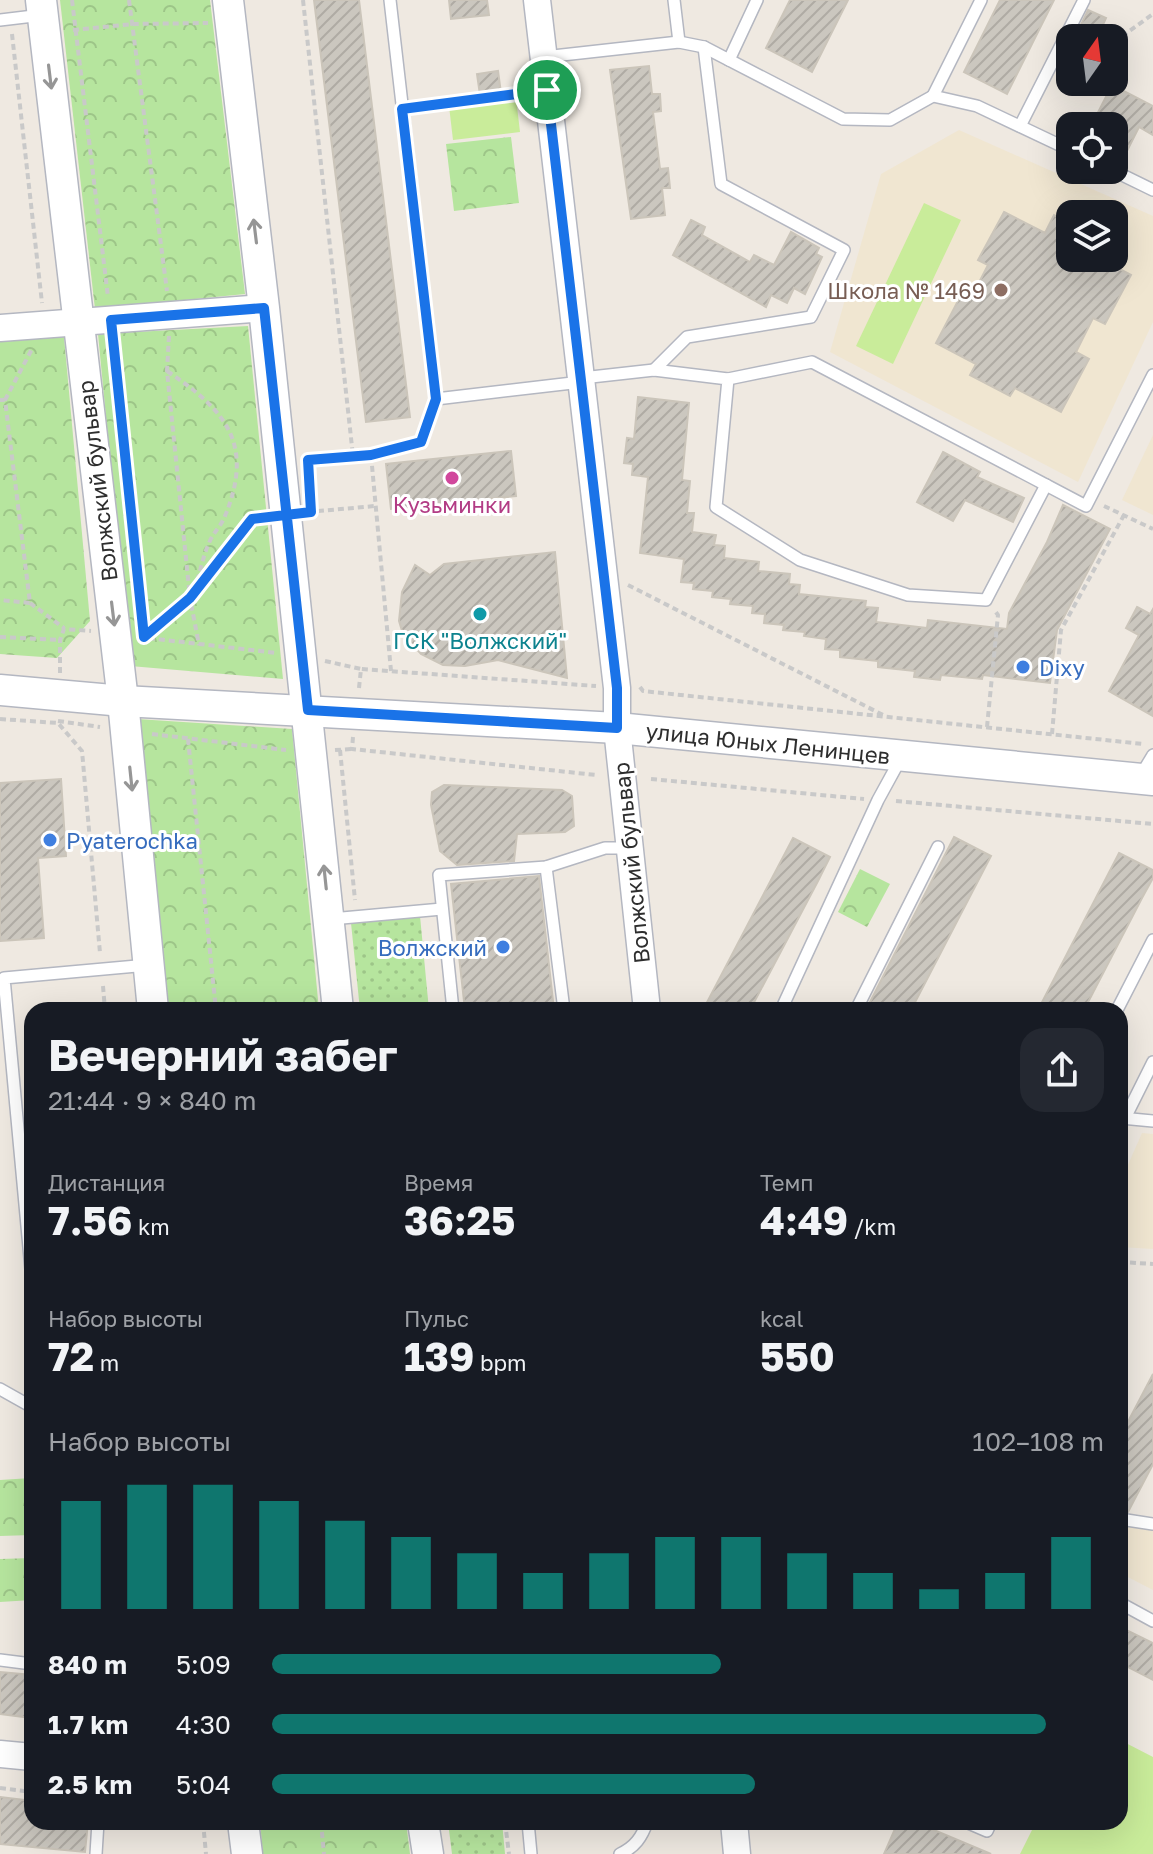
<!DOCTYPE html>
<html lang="ru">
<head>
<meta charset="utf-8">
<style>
  body { margin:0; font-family:"Golos Text",sans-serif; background:#242831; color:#f1f3f6; height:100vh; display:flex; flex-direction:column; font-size:30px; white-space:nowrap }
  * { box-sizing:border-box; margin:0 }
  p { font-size:26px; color:#9ea1a6 }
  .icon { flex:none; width:44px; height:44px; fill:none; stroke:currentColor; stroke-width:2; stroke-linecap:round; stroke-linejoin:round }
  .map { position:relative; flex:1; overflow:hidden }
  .panel { position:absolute; left:24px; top:1002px; width:1104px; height:828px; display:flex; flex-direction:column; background:#171b24; border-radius:24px; box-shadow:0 8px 32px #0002 }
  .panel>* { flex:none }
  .needle { width:52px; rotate:14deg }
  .fabs { position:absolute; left:1056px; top:24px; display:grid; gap:16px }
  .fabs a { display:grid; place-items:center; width:72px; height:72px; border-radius:16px; background:#171b24; box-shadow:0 8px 32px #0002; font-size:40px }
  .pin { position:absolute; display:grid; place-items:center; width:68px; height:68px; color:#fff; margin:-34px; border:4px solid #fff; border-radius:50%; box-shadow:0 2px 8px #0007 }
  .round { display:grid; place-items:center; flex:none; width:84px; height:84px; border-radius:24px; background:#242831 }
  .summary { display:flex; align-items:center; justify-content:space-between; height:136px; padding:0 24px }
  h1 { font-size:44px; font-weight:700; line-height:60px }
  .metrics { display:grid; grid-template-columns:repeat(3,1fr); gap:12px; height:136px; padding:8px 24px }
  .metrics div { display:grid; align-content:center }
  .metrics b { font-size:40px; font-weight:700 }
  .metrics small { font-size:22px; font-weight:400 }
  .metrics p { font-size:22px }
  .chart { height:224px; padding:16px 24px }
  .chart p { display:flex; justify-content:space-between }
  .chart svg { width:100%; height:144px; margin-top:8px; stroke:#0f766e; stroke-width:6 }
  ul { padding:0 24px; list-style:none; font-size:26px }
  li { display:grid; grid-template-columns:128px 96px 1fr; align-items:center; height:60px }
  li i { height:20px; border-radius:10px; background:#0f766e }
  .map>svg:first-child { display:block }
  .education { fill:#f0e6d1; fill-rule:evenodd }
  .grass { fill:url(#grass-dots) }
  .park { fill:url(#park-crowns) }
  .pitch { fill:#c9ec9a }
  .building { fill:url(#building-hatch); stroke:#cbc5ba; stroke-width:2 }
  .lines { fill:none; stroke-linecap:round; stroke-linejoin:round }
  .service-casing { stroke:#b4b7c1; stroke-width:14 }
  .tertiary-casing { stroke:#b4b7c1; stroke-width:29 }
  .secondary-casing { stroke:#b4b7c1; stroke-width:33 }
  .path { stroke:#c9c9c9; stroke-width:4; stroke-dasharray:6 4; stroke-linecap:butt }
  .service { stroke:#fff; stroke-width:11 }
  .tertiary { stroke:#fff; stroke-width:26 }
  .secondary { stroke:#fff; stroke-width:30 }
  .oneway { stroke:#969696 }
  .route-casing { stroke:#fff; stroke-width:16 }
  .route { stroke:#1a73e8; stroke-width:10 }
  .education-dot { fill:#8d6e63; stroke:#fff; stroke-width:3 }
  .hotel-dot { fill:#d1479c; stroke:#fff; stroke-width:3 }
  .culture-dot { fill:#0f9aa8; stroke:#fff; stroke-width:3 }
  .shop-dot { fill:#3f7fe0; stroke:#fff; stroke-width:3 }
  .labels { text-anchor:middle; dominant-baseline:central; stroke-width:6; stroke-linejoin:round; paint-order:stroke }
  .education-label { font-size:22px; fill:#785e54; stroke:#fff; text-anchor:end }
  .street-label { font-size:22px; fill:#2e2e2e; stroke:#fff }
  .hotel-label { font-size:22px; fill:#b23c85; stroke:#fff }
  .culture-label { font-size:22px; fill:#0d838f; stroke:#fff }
  .shop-label { font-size:22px; fill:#366cbe; stroke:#fff; text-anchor:start }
</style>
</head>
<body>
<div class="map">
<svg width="1153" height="1854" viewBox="0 0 1153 1854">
  <defs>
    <pattern id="grass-dots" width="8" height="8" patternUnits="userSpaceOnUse" patternTransform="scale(2)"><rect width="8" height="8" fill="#b6e59e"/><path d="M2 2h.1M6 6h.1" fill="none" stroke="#9dc588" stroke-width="1.8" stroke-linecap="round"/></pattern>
    <pattern id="park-crowns" width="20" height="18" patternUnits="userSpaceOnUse" patternTransform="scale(2)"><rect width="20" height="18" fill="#b6e59e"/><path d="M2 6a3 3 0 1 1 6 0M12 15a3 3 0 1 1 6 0" fill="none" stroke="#9dc588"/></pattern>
    <pattern id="building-hatch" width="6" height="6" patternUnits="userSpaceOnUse" patternTransform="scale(2)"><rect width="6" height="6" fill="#cbc7bf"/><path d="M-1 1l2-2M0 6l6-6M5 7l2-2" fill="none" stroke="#afaba4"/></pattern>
  </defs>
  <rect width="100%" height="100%" fill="#efe9e1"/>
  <!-- education -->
  <g class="education">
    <path d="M959,130L1153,216V322L1078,482L830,352L881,174ZM1070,214H1114V258H1070Z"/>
    <polygon points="1153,435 1153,515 1122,500"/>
    <polygon points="1142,1133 1153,1134 1153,1249 1120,1247 1120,1183"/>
    <polygon points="1120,1526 1153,1527 1153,1590 1120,1573"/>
  </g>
  <!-- grass -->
  <g class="grass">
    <polygon points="420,916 429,1010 360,1010 351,923"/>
    <polygon points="448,1822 502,1822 505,1854 452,1854"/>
  </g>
  <!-- park -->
  <g class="park">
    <polygon points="60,0 210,0 245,294 95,309"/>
    <polygon points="511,137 519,203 454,211 446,144"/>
    <polygon points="248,326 283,679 130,666 98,334"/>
    <polygon points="64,337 90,621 57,658 0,654 0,341"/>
    <polygon points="137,719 292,729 319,1010 169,1010"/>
    <polygon points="860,869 890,884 867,927 838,912"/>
    <polygon points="31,1478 32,1535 0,1536 0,1480"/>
    <polygon points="32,1558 32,1600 0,1602 0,1559"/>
    <polygon points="260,1822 406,1822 410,1854 263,1854"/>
  </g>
  <!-- pitch -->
  <g class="pitch">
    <polygon points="516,98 520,132 453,140 449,106"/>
    <polygon points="924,203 961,220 893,364 856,346"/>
    <polygon points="1120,1740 1153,1757 1153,1854 1020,1854 1036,1822 1120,1822"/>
  </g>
  <!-- building -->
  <g class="building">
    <polygon points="314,0 359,0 410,417 366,422"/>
    <polygon points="449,0 487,0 489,15 451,19"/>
    <polygon points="790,0 848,0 812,72 766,48"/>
    <polygon points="1000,0 1054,0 1007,94 964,72"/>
    <polygon points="1088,10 1106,18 1097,38 1078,31"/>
    <polygon points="649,66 652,94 660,94 661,111 653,112 660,169 668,168 670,188 662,188 665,215 631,219 610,70"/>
    <polygon points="498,71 501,93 480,95 477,74"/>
    <polygon points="1112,85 1153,106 1153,135 1139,127 1120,165 1114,162 1114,126 1091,126"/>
    <polygon points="1004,212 1045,233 1054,215 1070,223 1070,258 1079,258 1099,268 1103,260 1131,275 1105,324 1093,318 1076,352 1089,359 1061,412 1015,388 1010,396 970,375 976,364 936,343 961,295 970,300 988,265 978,260"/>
    <polygon points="691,220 705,227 702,235 750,262 754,255 774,265 791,232 819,248 816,254 822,257 805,294 794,288 787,303 771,295 766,307 673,255"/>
    <polygon points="638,397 689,403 682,480 690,481 687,513 694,513 692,532 716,535 714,545 725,546 724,558 759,562 758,571 790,574 789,584 800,585 799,594 866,601 865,607 878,608 876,622 927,628 928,620 1007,629 1009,613 1047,542 1063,505 1110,529 1057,630 1050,683 983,675 982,679 941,675 940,680 914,677 915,671 878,667 878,661 840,657 840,650 825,649 826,639 804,636 805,632 783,630 784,625 764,623 765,614 752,613 753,606 730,604 731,599 712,597 713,591 693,589 694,583 681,582 684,559 640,553 648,477 632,475 633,464 624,463 627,438 634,439"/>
    <polygon points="511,451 516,496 391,509 386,464"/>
    <polygon points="943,452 980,472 977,477 1024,498 1013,522 965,500 953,521 917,502"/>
    <polygon points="555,552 567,678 498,660 465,666 443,665 421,654 403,634 399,621 402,592 415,565 430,575 444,564"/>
    <polygon points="1137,607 1150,614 1153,609 1153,716 1109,691 1139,635 1126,628"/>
    <polygon points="61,779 66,856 38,858 44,938 0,941 0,783"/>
    <polygon points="444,785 562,790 572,796 574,826 565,832 517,834 514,861 457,865 440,851 431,805 432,792"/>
    <polygon points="954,837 991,856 911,1010 866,1010"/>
    <polygon points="793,838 830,857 818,881 750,1010 703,1010"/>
    <polygon points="1119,853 1153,870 1153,878 1142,898 1084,1010 1038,1010"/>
    <polygon points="539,876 554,1010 465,1010 451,884"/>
    <polygon points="1153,1374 1153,1464 1128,1512 1120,1511 1120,1437"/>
    <polygon points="1120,1627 1153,1643 1153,1680 1120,1663"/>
    <polygon points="0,1672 32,1675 32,1718 0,1714"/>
    <polygon points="0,1797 32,1801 32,1822 88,1822 85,1852 0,1844"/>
    <polygon points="898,1822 915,1822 991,1854 884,1854"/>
  </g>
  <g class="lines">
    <!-- service casing -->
    <g class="service-casing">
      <g id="service">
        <polyline points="390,0 436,399 581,382"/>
        <polyline points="674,0 679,42"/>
        <polyline points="0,20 42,15"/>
        <polyline points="544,57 679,42 704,47 843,119 890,120 933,96 977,106 1070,150"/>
        <polyline points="729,60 757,0"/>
        <polyline points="933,96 981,0"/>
        <polyline points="1020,126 1084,0"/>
        <polyline points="1112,170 1153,190"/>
        <polyline points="654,370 687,337 811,317 844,250 721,184 704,47"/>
        <polyline points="582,378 654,370 728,379 716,507 800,560 908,595 986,600 1046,485"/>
        <polyline points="728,379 812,362 1086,506 1153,375"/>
        <polyline points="1141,775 1153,755"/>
        <polyline points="546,867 564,1010"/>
        <polyline points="331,919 442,909"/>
        <polyline points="453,1010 439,875 546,867 605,848 628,848"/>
        <polyline points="781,1010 878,800 901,758"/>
        <polyline points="856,1010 938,847"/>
        <polyline points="1117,1010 1153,940"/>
        <polyline points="1121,1118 1153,1121"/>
        <polyline points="1125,1118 1153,1062"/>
        <polyline points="32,1280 4,978 148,965"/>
        <polyline points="0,1389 32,1407"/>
        <polyline points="1120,1519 1153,1524"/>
        <polyline points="1120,1603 1153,1621"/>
        <polyline points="0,1660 32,1664"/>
        <polyline points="528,1822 531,1854"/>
        <polyline points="966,1822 987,1831 991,1822"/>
        <polyline points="96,1854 98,1822"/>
        <path d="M620,1854C635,1847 642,1837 647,1822"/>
      </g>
    </g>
    <!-- tertiary casing -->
    <g class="tertiary-casing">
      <g id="tertiary">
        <polyline points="537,0 617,688 617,728 647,1010"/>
        <polyline points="0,328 264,308"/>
        <polyline points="0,1754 32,1757"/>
        <polyline points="734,1822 737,1854"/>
      </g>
    </g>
    <!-- secondary casing -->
    <g class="secondary-casing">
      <g id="secondary">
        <polyline points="41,0 123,701 153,1010"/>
        <polyline points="228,0 264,308 338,1010"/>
        <polyline points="0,690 123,701 617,728 1153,780"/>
        <polyline points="243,1822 247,1854"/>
        <polyline points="423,1822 428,1854"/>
      </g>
    </g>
    <!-- path -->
    <g class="path">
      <polyline points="72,0 108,297"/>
      <polyline points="129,0 167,291"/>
      <polyline points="303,0 353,456"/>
      <polyline points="73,30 133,24 208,23"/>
      <polyline points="12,34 42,303"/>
      <polyline points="1114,42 1153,14"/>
      <polyline points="419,107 525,93"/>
      <polyline points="169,336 167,371 190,598 199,645"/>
      <polyline points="113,341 144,637"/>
      <path d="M167,371C225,410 255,443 225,516C221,526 213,533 209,543C202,558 200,575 194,590"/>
      <polyline points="0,400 5,400 30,603 0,600"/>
      <polyline points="5,400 32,349"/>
      <polyline points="308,463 308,460 371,455"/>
      <polyline points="1104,506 1153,529"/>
      <polyline points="308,512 375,506"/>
      <polyline points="628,585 883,715"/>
      <polyline points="30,603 64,628"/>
      <polyline points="0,637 60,640"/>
      <polyline points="139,637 277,653"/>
      <polyline points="144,637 190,598 252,519 260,518"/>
      <polyline points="325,661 361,669"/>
      <polyline points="391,671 371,455 421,442 431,413"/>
      <polyline points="60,673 60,640 64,629 91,631"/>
      <polyline points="640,687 643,691 1143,744"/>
      <polyline points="359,688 361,669 596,686"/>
      <polyline points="0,719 58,723 82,751 100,953"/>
      <polyline points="58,721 100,727"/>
      <polyline points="987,727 998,615 995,611"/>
      <polyline points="152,734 286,750"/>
      <polyline points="1052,734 1061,630 1124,515"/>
      <polyline points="353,737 352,749 596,775"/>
      <polyline points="188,739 216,1010"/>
      <polyline points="335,750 352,749"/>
      <polyline points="340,750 355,900"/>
      <polyline points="651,779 864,799"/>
      <polyline points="896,801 1153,824"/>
      <polyline points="103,986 105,1010"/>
      <polyline points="1120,1262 1153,1264"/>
      <polyline points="0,1788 32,1792"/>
      <polyline points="203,1822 206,1854"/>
      <polyline points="321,1822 324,1854"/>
      <polyline points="505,1822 509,1854"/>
    </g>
    <!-- service -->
    <use href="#service" class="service"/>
    <!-- tertiary -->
    <use href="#tertiary" class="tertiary"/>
    <!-- secondary -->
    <use href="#secondary" class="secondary"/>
  </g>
  <!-- one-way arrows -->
  <defs><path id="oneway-shaft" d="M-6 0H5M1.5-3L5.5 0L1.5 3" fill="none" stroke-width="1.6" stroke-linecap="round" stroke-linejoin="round" transform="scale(2)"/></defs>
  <g class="oneway">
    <use href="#oneway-shaft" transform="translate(50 77) rotate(83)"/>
    <use href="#oneway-shaft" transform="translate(255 231) rotate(-97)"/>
    <use href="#oneway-shaft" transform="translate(113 614) rotate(83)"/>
    <use href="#oneway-shaft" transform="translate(131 779) rotate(84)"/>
    <use href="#oneway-shaft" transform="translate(325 877) rotate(-96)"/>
  </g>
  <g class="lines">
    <!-- route casing -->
    <g class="route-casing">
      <path id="route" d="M547,90L402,109L436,399L421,442L371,455L308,460L311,512L252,519L190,598L144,637L111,320L264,308C279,442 294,576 308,710L617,728V688L547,90"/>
    </g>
    <!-- route -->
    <use href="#route" class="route"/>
  </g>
  <!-- markers -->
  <circle class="education-dot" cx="1001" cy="290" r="8"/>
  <circle class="hotel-dot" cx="452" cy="478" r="8"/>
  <circle class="culture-dot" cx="480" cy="614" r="8"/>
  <g class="shop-dot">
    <circle cx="1023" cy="667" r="8"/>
    <circle cx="50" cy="840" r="8"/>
    <circle cx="503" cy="947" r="8"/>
  </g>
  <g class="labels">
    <!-- education labels -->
    <g class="education-label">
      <text x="985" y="290">Школа № 1469</text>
    </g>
    <!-- street labels -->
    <g class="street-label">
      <text transform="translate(97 481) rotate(-97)">Волжский бульвар</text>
      <text transform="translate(768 743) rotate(6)">улица Юных Ленинцев</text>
      <text transform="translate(631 863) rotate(-96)">Волжский бульвар</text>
    </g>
    <!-- hotel labels -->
    <g class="hotel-label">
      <text x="452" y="504">Кузьминки</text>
    </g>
    <!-- culture labels -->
    <g class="culture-label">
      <text x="480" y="640">ГСК "Волжский"</text>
    </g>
    <!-- shop labels -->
    <g class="shop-label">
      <text x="1039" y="667">Dixy</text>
      <text x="66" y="840">Pyaterochka</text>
      <text x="487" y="947" text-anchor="end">Волжский</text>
    </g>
  </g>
</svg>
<div class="fabs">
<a><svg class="needle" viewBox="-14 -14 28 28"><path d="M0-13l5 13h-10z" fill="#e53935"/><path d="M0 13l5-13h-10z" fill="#9ea1a6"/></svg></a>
<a><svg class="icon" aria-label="locate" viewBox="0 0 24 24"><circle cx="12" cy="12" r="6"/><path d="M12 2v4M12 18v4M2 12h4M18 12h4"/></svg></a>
<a><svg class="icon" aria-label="layers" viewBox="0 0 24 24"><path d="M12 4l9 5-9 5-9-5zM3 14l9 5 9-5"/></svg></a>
</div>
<div class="pin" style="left:547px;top:90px;background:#1e9e55"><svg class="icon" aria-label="arrive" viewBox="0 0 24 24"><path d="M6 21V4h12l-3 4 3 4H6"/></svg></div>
<section class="panel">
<div class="summary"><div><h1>Вечерний забег</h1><p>21:44 · 9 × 840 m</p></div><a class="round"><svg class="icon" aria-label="share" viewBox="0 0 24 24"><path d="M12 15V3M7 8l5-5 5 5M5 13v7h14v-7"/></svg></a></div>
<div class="metrics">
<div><p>Дистанция</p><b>7.56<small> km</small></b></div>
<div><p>Время</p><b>36:25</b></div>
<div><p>Темп</p><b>4:49<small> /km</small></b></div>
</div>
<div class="metrics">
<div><p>Набор высоты</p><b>72<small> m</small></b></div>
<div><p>Пульс</p><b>139<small> bpm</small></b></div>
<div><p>kcal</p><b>550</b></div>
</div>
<div class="chart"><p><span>Набор высоты</span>102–108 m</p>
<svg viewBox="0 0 160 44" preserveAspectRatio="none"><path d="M5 44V11M15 44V6M25 44V6M35 44V11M45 44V17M55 44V22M65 44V27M75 44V33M85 44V27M95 44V22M105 44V22M115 44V27M125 44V33M135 44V38M145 44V33M155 44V22"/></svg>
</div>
<ul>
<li><b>840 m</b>5:09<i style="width:54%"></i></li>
<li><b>1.7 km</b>4:30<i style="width:93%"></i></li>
<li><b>2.5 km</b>5:04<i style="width:58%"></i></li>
</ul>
</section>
</div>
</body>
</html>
